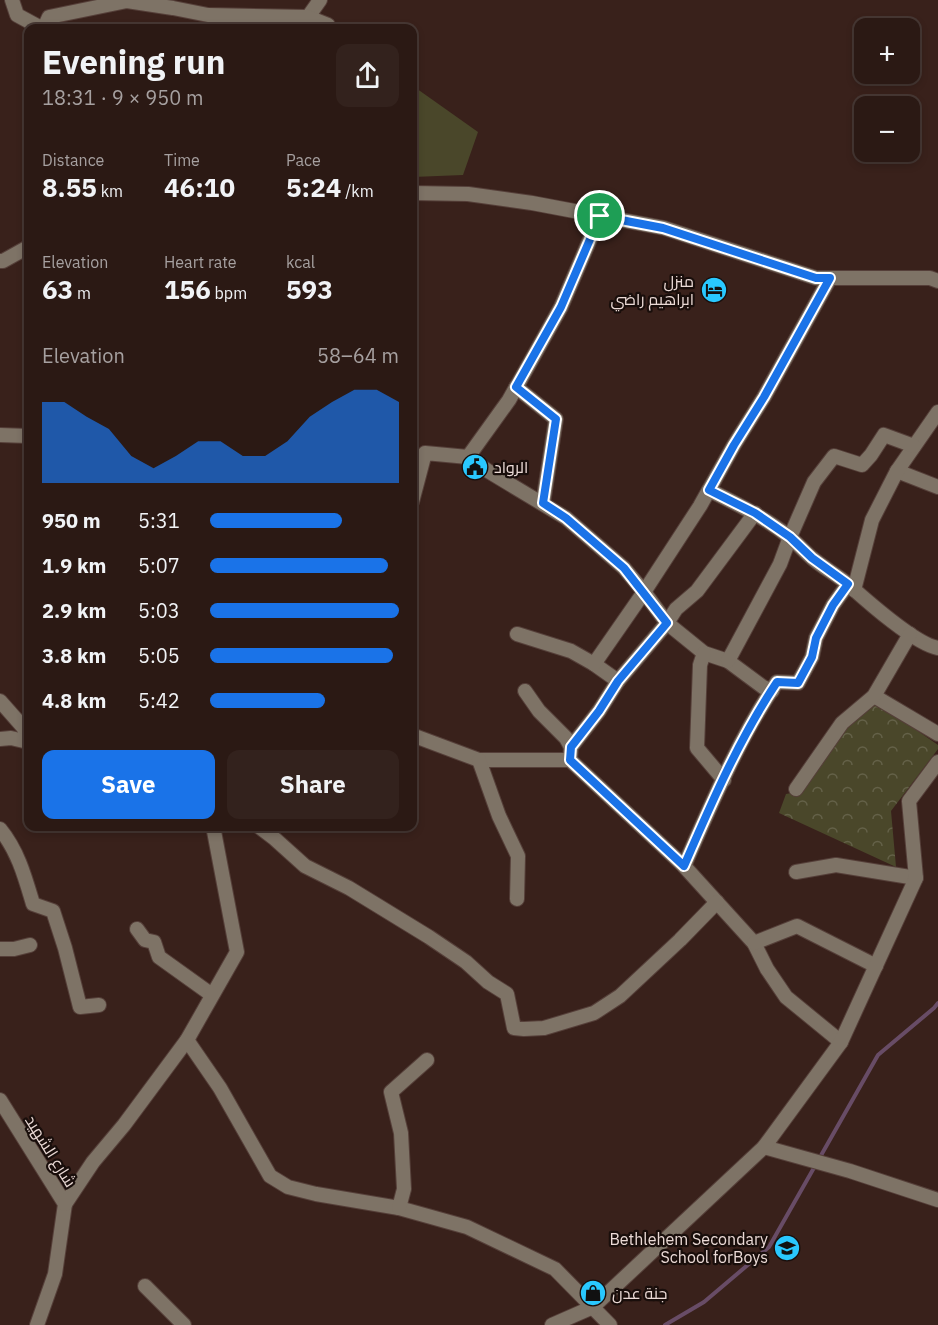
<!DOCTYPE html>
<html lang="en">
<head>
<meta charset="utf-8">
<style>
  body { margin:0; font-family:"IBM Plex Sans",Cairo,sans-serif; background:#33221d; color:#f1f3f6; height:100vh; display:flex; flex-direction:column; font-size:22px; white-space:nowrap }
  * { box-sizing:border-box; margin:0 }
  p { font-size:20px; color:#a6a0a0 }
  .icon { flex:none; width:33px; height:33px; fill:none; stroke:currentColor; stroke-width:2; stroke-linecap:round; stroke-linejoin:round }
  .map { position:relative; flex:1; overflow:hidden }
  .sheet { position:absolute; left:24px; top:24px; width:393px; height:807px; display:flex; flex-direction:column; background:#2b1914; border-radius:12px; box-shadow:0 3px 9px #0003,0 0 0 2px #473834 }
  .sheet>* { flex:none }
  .tools { position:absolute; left:854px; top:18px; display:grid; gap:12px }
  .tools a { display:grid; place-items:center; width:66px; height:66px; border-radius:12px; background:#2b1914; box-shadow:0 3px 9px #0003,0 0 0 2px #473834; font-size:30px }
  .pin { position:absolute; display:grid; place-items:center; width:51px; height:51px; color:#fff; margin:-26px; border:3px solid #fff; border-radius:50%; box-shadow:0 2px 6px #0007 }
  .round { display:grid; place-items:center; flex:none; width:63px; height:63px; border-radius:12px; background:#33221d }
  .summary { display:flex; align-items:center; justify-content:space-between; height:102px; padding:0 18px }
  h1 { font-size:33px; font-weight:800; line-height:45px }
  .stats { display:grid; grid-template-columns:repeat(3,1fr); gap:9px; height:102px; padding:6px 18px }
  .stats div { display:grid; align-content:center }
  .stats b { font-size:26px; font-weight:800 }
  .stats small { font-size:16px; font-weight:400 }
  .stats p { font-size:16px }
  .chart { height:168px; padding:12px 18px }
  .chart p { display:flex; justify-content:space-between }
  .chart svg { width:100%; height:108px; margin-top:6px; fill:#1a73e8; opacity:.7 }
  .cta { display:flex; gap:12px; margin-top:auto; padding:12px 18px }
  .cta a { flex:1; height:69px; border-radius:12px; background:#1a73e8; color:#fff; font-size:24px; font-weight:800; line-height:69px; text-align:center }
  .cta a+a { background:#33221d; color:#f1f3f6 }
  ul { padding:0 18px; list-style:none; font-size:20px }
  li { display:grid; grid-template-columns:96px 72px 1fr; align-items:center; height:45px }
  li i { height:15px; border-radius:8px; background:#1a73e8 }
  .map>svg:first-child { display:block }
  .grass { fill:#4a472a }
  .park { fill:url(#park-crowns) }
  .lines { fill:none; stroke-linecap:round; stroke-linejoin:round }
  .stream { stroke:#684c66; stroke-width:4 }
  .minor-casing { stroke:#553f39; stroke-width:16 }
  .minor { stroke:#7e7366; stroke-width:14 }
  .route-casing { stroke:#fff; stroke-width:12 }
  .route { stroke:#1a73e8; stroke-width:8 }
  .labels { text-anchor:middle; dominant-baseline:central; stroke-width:4.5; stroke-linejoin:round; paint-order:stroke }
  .poi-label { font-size:16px; fill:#ebdad6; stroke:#190e0b; text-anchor:end }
  .street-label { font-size:16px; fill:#ebdad6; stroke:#190e0b }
</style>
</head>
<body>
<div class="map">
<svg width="938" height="1325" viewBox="0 0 938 1325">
  <defs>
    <pattern id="park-crowns" width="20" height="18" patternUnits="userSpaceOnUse" patternTransform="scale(1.5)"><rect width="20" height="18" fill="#4a472a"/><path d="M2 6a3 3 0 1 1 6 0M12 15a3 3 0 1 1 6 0" fill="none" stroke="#646148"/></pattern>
  </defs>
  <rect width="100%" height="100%" fill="#39211b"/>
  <!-- grass -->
  <polygon class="grass" points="413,86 478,132 463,175 413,177"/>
  <!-- park -->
  <polygon class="park" points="876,702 938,745 938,749 891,811 896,867 779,813 786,794 797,792 846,723"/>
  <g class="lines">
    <!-- stream -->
    <polyline class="stream" points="665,1325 704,1302 769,1247 878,1055 934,1008 938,1003"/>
    <!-- minor casing -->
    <g class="minor-casing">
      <g id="minor">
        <polyline points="12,0 17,15 41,28"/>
        <polyline points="308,17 320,0"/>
        <polyline points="44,28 49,17 127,1 173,8 208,15 308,17 328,25 329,28"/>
        <polyline points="412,193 468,194 532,203 664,228 816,278 930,278 938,281"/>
        <polyline points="0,261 3,261 28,247"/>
        <polyline points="516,387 556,419 543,503"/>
        <polyline points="0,435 28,436"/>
        <polyline points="468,457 509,400 561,307 600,216"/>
        <polyline points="897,471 938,487"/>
        <path d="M709,490C737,504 764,517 788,536C797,543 804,551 812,558C824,568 837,575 849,585C867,601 915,644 938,648"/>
        <polyline points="412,502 425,453 468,457 488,471 566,518 624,568 644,592 667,623 704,653 728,661 763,687 772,691"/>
        <polyline points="854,590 872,520 897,471 938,412"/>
        <polyline points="517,634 571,651 594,664 618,681 667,623 676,609 697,591 755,513"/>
        <polyline points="704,653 700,665 697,748 724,780"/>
        <polyline points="728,661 780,564 790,537 814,482 834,456 862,465 871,455 884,435 914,446"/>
        <polyline points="594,664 644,592 700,506 734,445 764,397 830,278"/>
        <polyline points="525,691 539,711 566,738 571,747"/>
        <polyline points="874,696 938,734"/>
        <polyline points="0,701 23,727 28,737"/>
        <polyline points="412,735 479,760 570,760 684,866 754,943 767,969 786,997 841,1042"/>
        <polyline points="0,739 11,738 28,742"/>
        <polyline points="479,760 499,816 518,856 517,899"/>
        <polyline points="570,760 571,747 599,711 618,681"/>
        <polyline points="796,789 842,723 874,696 910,634"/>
        <polyline points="258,826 275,839 305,866 349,888 429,937 466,962 488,982 507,994 514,1028 524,1029 544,1028 594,1013 620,996 680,940 717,902"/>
        <path d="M0,829C18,851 25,877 33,904L53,911L65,948L80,1007L99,1005"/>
        <path d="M684,866C711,805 739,738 777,682L798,683L812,657L816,638L833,605L848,584"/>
        <polyline points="796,872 836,865 916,878"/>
        <polyline points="137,929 145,940 154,942 159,957 212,995"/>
        <polyline points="754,943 797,926 876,966"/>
        <polyline points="0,949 14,949 30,945"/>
        <polyline points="187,1040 220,1088 270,1176 288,1187 316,1194 399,1208 467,1227 555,1269 610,1325"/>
        <polyline points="0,1100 65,1204 55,1274 37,1325"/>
        <polyline points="764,1147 850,1171 938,1200"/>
        <polyline points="65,1204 93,1162 124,1125 187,1040 237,952 213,826"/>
        <polyline points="399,1208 404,1189 401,1133 391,1092 427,1060"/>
        <polyline points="145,1286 184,1325"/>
        <polyline points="552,1325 593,1307 764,1147 841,1042 916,878 909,801 938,762"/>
      </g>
    </g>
    <!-- minor -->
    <use href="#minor" class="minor"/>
  </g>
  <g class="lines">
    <!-- route casing -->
    <g class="route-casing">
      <path id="route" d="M600,216L663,228L816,278H830L764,397L734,445L709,490L755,513L790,537L812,558L848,584L833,605L816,638L812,657L798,683L777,682C739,739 711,804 684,866L570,760L571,747L599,711L618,681L667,623L624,568L566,518L543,503L556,419L516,387L561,307Z"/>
    </g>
    <!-- route -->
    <use href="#route" class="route"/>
  </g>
  <!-- icons -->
  <defs>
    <g id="hotel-disc" transform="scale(1.35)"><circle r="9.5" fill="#29c8ff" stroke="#190e0b"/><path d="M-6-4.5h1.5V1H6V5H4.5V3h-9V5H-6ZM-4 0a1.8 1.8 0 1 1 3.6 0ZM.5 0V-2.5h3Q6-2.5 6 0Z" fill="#111"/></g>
    <g id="civic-disc" transform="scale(1.35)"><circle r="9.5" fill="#29c8ff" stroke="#190e0b"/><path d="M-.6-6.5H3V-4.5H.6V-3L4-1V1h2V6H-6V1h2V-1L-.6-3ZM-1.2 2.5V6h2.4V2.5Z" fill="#111"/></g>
    <g id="school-disc" transform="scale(1.35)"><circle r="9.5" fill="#29c8ff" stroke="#190e0b"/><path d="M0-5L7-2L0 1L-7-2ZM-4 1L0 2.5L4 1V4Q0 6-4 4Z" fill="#111"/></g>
    <g id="shop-disc" transform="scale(1.35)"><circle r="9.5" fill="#29c8ff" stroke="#190e0b"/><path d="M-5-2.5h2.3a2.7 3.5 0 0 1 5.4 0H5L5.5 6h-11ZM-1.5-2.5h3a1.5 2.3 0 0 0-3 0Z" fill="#111"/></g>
  </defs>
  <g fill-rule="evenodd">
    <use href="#hotel-disc" x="714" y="290"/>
    <use href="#civic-disc" x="475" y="467"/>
    <use href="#school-disc" x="787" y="1248"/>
    <use href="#shop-disc" x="593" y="1293"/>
  </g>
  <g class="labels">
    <!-- poi labels -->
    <g class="poi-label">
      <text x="694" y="281">منزل<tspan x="694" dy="18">ابراهيم راضي</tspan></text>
      <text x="494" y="467" text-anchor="start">الرواد</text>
      <text x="768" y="1239">Bethlehem Secondary<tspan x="768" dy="18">School forBoys</tspan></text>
      <text x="612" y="1293" text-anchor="start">جنة عدن</text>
    </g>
    <!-- street labels -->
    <g class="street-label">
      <text transform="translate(51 1151) rotate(58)">شارع الشهيد</text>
    </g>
  </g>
</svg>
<div class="tools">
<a>+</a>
<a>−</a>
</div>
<div class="pin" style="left:600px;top:216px;background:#1e9e55"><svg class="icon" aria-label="arrive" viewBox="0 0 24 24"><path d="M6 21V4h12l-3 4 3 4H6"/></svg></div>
<section class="sheet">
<div class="summary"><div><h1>Evening run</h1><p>18:31 · 9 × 950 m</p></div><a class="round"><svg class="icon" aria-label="share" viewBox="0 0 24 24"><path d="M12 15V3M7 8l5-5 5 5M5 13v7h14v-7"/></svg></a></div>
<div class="stats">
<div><p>Distance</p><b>8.55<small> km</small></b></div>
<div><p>Time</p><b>46:10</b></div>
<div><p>Pace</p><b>5:24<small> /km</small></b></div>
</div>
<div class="stats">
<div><p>Elevation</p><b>63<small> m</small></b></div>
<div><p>Heart rate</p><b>156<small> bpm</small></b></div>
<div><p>kcal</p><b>593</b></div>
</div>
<div class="chart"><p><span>Elevation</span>58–64 m</p>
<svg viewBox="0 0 160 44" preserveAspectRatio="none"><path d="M0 44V11L10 11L20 17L30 22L40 33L50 38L60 33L70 27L80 27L90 33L100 33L110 27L120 17L130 11L140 6L150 6L160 11V44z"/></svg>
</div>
<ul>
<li><b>950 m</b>5:31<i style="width:70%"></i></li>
<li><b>1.9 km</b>5:07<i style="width:94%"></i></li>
<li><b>2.9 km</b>5:03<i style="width:100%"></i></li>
<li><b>3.8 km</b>5:05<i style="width:97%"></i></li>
<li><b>4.8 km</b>5:42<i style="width:61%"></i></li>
</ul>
<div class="cta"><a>Save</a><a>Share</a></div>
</section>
</div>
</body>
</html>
